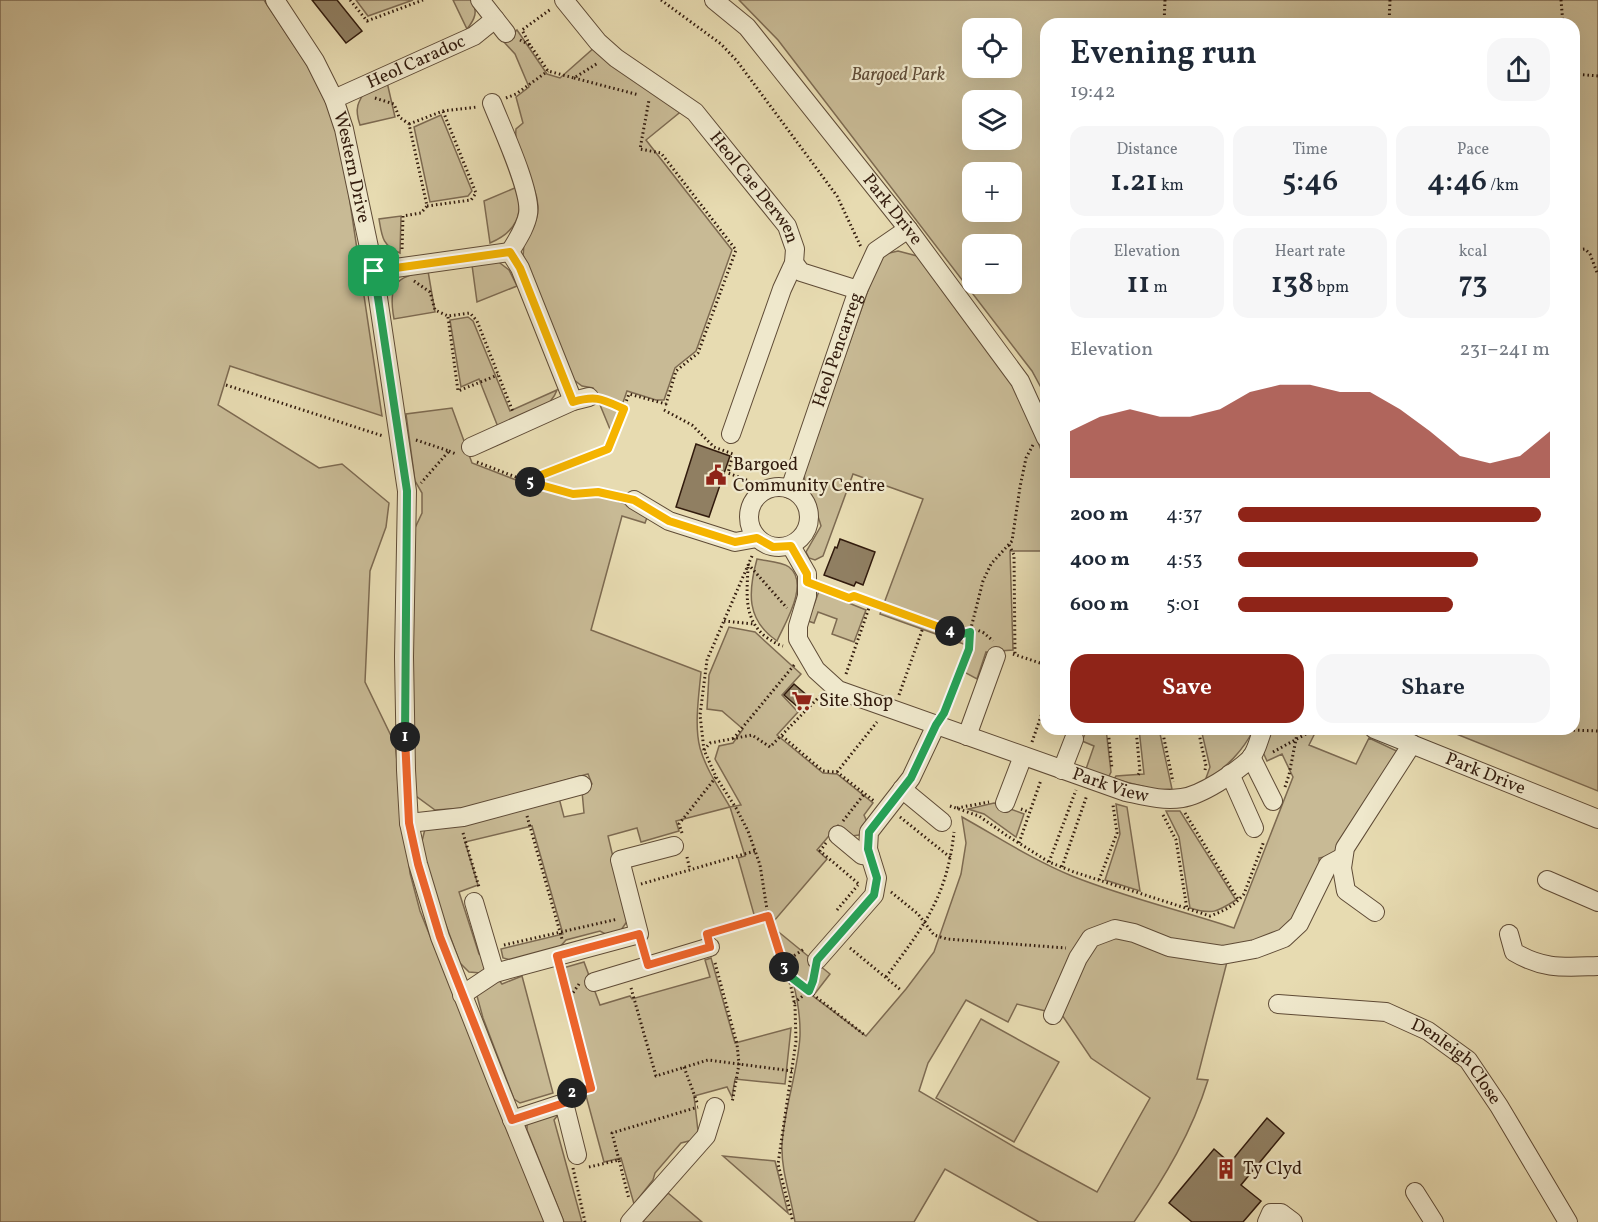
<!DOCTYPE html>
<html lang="en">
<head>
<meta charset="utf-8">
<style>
  body { margin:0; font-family:Vollkorn,serif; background:#f6f6f7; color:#1f2937; height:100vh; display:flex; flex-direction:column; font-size:22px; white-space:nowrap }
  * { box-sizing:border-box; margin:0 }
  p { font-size:20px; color:#747a83 }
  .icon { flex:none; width:33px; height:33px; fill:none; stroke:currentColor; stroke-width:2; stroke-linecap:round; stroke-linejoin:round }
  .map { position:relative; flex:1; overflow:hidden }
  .panel { position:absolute; left:1040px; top:18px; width:540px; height:717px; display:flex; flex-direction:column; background:#fff; border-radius:18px; box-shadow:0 6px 24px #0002 }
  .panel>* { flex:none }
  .fabs { position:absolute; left:962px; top:18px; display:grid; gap:12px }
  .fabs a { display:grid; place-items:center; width:60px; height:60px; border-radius:12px; background:#fff; box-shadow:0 6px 24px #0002; font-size:30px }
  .pin { position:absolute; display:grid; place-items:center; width:51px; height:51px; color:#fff; margin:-26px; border-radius:12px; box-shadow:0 3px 9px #0006 }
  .km { position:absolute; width:30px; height:30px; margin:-15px; border-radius:50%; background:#222; color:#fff; font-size:16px; line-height:30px; text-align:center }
  .round { display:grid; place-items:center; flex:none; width:63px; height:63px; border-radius:18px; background:#f6f6f7 }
  .summary { display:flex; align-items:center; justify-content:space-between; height:102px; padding:0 30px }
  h1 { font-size:33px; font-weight:600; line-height:45px }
  .figures { display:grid; grid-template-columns:repeat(3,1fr); gap:9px; height:102px; padding:6px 30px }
  .figures div { display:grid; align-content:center; border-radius:15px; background:#f6f6f7; text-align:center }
  .figures b { font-size:30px; font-weight:600 }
  .figures small { font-size:16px; font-weight:400 }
  .figures p { font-size:16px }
  .chart { height:168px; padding:12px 30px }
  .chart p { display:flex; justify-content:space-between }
  .chart svg { width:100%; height:108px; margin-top:6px; fill:#8f2418; opacity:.7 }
  .cta { display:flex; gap:12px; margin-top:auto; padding:12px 30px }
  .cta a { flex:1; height:69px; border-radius:18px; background:#8f2418; color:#fff; font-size:24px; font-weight:600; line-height:69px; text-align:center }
  .cta a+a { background:#f6f6f7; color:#1f2937 }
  ul { padding:0 30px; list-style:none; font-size:20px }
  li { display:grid; grid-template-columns:96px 72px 1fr; align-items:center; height:45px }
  li i { height:15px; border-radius:8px; background:#8f2418 }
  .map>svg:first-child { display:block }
  .green { fill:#c8ba95; stroke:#7d6a51; stroke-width:1.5; fill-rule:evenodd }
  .building { fill:#907f62; stroke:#321b0d; stroke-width:1.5 }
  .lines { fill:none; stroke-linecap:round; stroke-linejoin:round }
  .minor-casing { stroke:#5f4b36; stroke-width:20 }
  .path { stroke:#321b0d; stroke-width:3; stroke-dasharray:1.5 3; stroke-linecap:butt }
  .minor { stroke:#efe8cc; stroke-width:18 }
  .split-1-casing { stroke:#fff; stroke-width:12 }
  .split-2-casing { stroke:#fff; stroke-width:12 }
  .split-3-casing { stroke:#fff; stroke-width:12 }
  .split-4-casing { stroke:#fff; stroke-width:12 }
  .split-5-casing { stroke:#fff; stroke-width:12 }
  .split-6-casing { stroke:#fff; stroke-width:12 }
  .split-1 { stroke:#22a559; stroke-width:8 }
  .split-2 { stroke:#f0652b; stroke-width:8 }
  .split-3 { stroke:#f0652b; stroke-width:8 }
  .split-4 { stroke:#22a559; stroke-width:8 }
  .split-5 { stroke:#f5b400; stroke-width:8 }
  .split-6 { stroke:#f5b400; stroke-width:8 }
  .labels { text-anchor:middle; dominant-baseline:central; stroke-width:4.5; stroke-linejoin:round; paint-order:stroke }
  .street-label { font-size:18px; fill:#321b0d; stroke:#efe8cc }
  .park-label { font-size:18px; font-style:italic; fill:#5f4b36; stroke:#efe8cc }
  .poi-label { font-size:18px; fill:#321b0d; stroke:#efe8cc; text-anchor:start }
</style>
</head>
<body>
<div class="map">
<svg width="1598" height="1222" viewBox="0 0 1598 1222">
  <rect width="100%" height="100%" fill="#e7dbb1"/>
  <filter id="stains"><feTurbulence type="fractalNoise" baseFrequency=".00333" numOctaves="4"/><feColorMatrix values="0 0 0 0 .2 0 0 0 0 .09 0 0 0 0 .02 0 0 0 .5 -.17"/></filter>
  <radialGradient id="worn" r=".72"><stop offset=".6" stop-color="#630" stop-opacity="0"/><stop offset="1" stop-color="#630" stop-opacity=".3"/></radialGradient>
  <!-- green -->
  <g class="green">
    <polygon points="0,0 264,0 309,68 339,129 382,416 230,366 218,405 319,468 342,464 389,503 386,527 370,571 365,682 395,744 410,873 420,911 545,1222 0,1222"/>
    <polygon points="356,0 413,0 368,16"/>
    <path d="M453,0H472C478,12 475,19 467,29Z"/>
    <path d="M739,0H1598V791L1444,729H1574V24H1046L1045,395L1032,371L778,40ZM972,28H1011V68H972ZM972,100H1011V140H972ZM1011,172V212H972V172ZM972,244H1011V284H972Z"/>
    <path d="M517,30L547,74L560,78L595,47L684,109L646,140L732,250L696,351L675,368L664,400H656L627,391L612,434L593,388L582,386L574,380L523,255C524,251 523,245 525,241C530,228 539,222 538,206C536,179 513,157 516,129L523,123L516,97L529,87L515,54L504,42Z"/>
    <path d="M387,82L395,117L360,125C354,108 358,102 367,88Z"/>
    <polygon points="441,115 472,191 468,196 430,202 414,127"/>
    <path d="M517,187C524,215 516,232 490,243L484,201Z"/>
    <path d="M401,216L400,253C382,245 382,237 379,219Z"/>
    <path d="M898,251L917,256L1005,368L1024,403L1045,461V551H1010L1013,650L999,651L994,654L986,652L977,679L964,672L972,647L880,614L923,499L853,474L823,556L815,560L809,558L806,552L821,526C816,506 804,493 804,472L879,259L885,254Z"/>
    <polygon points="496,260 509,270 517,286 477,302 472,265"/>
    <path d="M428,271L435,312L394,319C388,286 394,276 428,271Z"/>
    <path d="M468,317L473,321L510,411L557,390C549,413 519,418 498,427L479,379L461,387L450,320Z"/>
    <path d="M452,408L472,463L529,485L573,498L602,496L649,512L645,523L622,516L591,630L701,672C699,694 694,726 700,748C706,769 719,788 730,807L741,805L715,759L719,746L733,743L743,729L722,711L707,709L709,675L729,627L755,632L801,674L782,695L798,712L777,735L823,773L837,774L873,803L864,815L867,822L859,835L852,836L838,825L817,850L827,859L774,921L760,917L755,918L738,858L745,856L730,807L676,821L679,831L641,842L637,828L608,836L628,920L619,933L609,936L600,931L566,940L558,949L511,960L503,958L501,949L563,934L532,826L465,842L478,885L459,892L479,954L486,959L487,967L481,973L469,972L460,963L431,885L421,845L425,829L559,798L564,817L584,813L582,791L592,784L588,774L465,808L435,810L416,796L411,728L415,528L422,513V493L415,481L406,414Z"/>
    <path d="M757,559C766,561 782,562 789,567C810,583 785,623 777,641C746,620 748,592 757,559Z"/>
    <polygon points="819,591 866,610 854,642 832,634 837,619 818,612 814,623 808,621"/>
    <polygon points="1087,729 1106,729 1111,772 1108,778 1086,769 1094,746 1082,741"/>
    <polygon points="1139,729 1159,729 1172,789 1157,790 1114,779 1116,776 1144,774"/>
    <path d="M1201,729H1254C1242,752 1227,767 1205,781L1210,767Z"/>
    <path d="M1270,729H1317L1309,745L1356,764L1369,738L1401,753L1334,855L1319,858L1320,871L1289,926L1228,958L1197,1079L1208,1080C1192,1132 1165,1177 1134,1222H1039L945,1169L914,1222H795C791,1197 781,1171 782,1145C784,1108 798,1072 800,1036C801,998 788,964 775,929L830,974L813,996L866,1036L906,989L934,952L961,874L966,843L962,817C998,837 1033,860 1072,876C1124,897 1180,910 1234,928L1293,777L1282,754L1267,761L1262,750ZM966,1000L1008,1022L1017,1004L1062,1015L1091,1058L1150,1098L1097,1192L1018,1149L919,1091L928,1063Z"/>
    <polygon points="994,803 1024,814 1016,837 984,814 968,809"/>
    <polygon points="1116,804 1127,807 1140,891 1105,880 1120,834"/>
    <path d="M1166,811H1180L1236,900C1217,912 1212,915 1190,908L1179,837Z"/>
    <polygon points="711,958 735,1043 791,1028 785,1084 735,1079 732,1097 727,1087 694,1096 698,1131 693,1140 681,1143 655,1173 653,1180 634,1204 621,1158 604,1162 585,1092 595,1089 563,968 584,962 600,1005 630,996 632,999 710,977 705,960"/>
    <polygon points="522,976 553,1093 520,1103 514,1099 483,1018 477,996 482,985 498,979 502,984"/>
    <polygon points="981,1019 1059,1062 1014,1142 936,1098"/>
    <polygon points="550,1110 558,1115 554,1120 582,1222 564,1222 527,1130 527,1123"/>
    <polygon points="723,1156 775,1161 788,1213"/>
    <polygon points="668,1193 702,1222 642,1222"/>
  </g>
  <!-- building -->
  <g class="building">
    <polygon points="312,0 337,0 362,31 346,43"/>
    <polygon points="696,444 730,456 709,517 676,507"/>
    <polygon points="840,539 875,552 863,585 856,582 854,586 824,575 835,547 837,548"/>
    <polygon points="794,684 809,697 799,708 784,695"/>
    <polygon points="1267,1118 1284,1133 1241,1185 1261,1201 1243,1222 1192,1222 1169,1203 1214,1149 1230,1163"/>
  </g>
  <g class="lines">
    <!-- minor casing -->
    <g class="minor-casing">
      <g id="minor">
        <path id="s1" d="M275,0L315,61L334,99L344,129L374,271L407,491L404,657L406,770L409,823L418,864L440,937L497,1082L554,1222"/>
        <polyline points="480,0 506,33"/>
        <path id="s2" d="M564,0L598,42L616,58L695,112L787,226L795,249L794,263L782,289L731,434"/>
        <path id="s3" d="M714,0L747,27L908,229L1020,381L1046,438"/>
        <path id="s4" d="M334,99L474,36L495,19"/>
        <path d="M492,103C501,126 532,192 528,214C526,227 517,240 510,252L520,268L573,401"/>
        <polyline points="794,263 801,272 858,290"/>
        <polyline points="374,271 510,252"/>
        <polyline points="471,447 573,401 589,397"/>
        <circle cx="779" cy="517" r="30"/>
        <path id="s5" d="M790,489L858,290L876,251L908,229"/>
        <polyline points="634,500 669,521 735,542 757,538"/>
        <path id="s6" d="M791,546L807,574V596L798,626V639L816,670L838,690L1126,792C1145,796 1163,801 1182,798C1202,795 1235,773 1250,759C1257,751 1259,738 1263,729"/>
        <path id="s7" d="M1374,729L1598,819"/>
        <polyline points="967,736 996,656"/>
        <polyline points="1251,757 1273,801"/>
        <polyline points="1062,770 1074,739"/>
        <polyline points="1230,774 1254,828"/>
        <polyline points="902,789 942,822"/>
        <polyline points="1005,803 1023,756"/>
        <polyline points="409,823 463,817 582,785"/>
        <polyline points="838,835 862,855 870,856"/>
        <polyline points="1547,880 1598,902"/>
        <polyline points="474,902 495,973"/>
        <polyline points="1375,912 1346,891 1342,868 1345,848 1412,744"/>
        <path d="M1509,934L1514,952C1544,970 1564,967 1598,966"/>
        <polyline points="817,960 874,895 877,878 868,849 869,832 911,778 936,725"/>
        <polyline points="594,982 710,947"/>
        <polyline points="462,995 495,973 639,934 620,860 674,846"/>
        <path id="s8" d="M1278,1004L1386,1012L1428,1031L1468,1060L1499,1106L1568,1222"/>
        <polyline points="1053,1015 1078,958 1091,938 1115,929 1134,933 1169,947 1222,955 1255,949 1284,938 1299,924 1328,865 1343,857"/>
        <polyline points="512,1120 564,1103 577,1155"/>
        <polyline points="1415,1192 1434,1222"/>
        <polyline points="630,1222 706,1136 715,1107"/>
        <polyline points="1267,1222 1271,1213 1281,1213 1293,1222"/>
      </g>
    </g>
    <!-- path -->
    <g class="path">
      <polyline points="350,0 367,21 423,0"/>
      <polyline points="661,0 721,44 737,61 837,196 861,247"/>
      <polyline points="1561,0 1563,24"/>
      <polyline points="1164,24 1165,0"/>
      <polyline points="1389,24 1390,0"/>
      <polyline points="520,40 530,45 548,71 574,78 598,63"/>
      <polyline points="530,45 522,30 551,9"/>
      <polyline points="1574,74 1598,76"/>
      <polyline points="574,78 639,95"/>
      <polyline points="375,98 394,104 399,117 409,124 427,206 421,213 403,216 402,250"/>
      <polyline points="506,98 516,94 548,71"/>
      <polyline points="409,124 443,111 477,107"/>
      <polyline points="427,206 471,200 476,193 443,111"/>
      <polyline points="1574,250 1585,249 1590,254 1598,275"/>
      <polyline points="414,281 430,292 435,310 448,316 470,313 477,321 513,412"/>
      <polyline points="448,317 458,391 498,375"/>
      <polyline points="226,385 383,436"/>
      <polyline points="603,399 624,409"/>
      <polyline points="664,410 692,425 714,447 733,454 728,473 749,481 758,496"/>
      <polyline points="416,440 449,451 421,483"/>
      <polyline points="449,451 456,454"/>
      <polyline points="477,462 526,481 573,493 598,492 620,497"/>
      <polyline points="526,481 608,449 629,394 666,404 676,371 698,353 736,250 661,153 640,149 649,100"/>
      <polyline points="1009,545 1014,555 1015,655"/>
      <polyline points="752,556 707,660 700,715 704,750 716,777 736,808 748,831 760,865 768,916 774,940 790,982 795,1006 796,1041 778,1164 793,1222"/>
      <polyline points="748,564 787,608"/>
      <path d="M748,567C747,593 743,619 766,637C772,641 776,644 783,646"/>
      <polyline points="822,588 849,598 854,596 959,635 977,630 984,633 993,641"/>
      <polyline points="724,621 754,624"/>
      <polyline points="1013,654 1046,665"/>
      <polyline points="846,674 871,602"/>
      <polyline points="899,695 925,622"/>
      <polyline points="945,711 969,649 970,632 983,581 991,564 1012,541 1020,487 1026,458 1033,445"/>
      <polyline points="1051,729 1060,733"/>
      <polyline points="1108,729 1112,769"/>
      <polyline points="1136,729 1140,772 1137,777"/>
      <polyline points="1162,729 1173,782"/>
      <polyline points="1198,729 1206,766 1205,770"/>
      <polyline points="1542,729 1598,731"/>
      <polyline points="782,736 823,771 837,772 874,801"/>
      <polyline points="733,739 795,664"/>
      <polyline points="1032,742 1046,702"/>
      <polyline points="704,750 710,743 752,735 770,747 820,696"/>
      <polyline points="1273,752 1315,729"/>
      <polyline points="837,772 877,722"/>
      <polyline points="1285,787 1289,775 1298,729"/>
      <path d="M950,806L979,816L1006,835L1049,862L1074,872L1210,916C1224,911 1235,905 1244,894L1264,841"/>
      <polyline points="957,808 989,802"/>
      <polyline points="1021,809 1029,812"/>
      <polyline points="1185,813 1239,901"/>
      <polyline points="1163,815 1176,840 1187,909"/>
      <polyline points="527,816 562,939"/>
      <polyline points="900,817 951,858"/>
      <polyline points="843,821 865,793"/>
      <polyline points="463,833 479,887"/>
      <polyline points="682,833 679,824 716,777"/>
      <polyline points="826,843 820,851 860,885"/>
      <polyline points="1019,843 1041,780"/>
      <polyline points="687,857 690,870"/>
      <polyline points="1049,862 1076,790"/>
      <polyline points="1062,867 1087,795"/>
      <polyline points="1099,880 1117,833 1113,805"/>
      <polyline points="641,884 755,851"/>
      <polyline points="891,892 918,914 934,935 947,939 1066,948"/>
      <polyline points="837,910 858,885"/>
      <polyline points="716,931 767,916"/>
      <polyline points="504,945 618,919"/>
      <polyline points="850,948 902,991"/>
      <polyline points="715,963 737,1044 739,1064 732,1103"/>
      <polyline points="783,963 804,949"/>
      <polyline points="561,973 591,1088 576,1092"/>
      <polyline points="788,975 866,1036"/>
      <path d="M886,977C924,926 947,897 954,832"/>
      <polyline points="631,988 656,1076 708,1060 792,1071"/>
      <polyline points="568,1000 579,984"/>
      <polyline points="794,1003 809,991 815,974"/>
      <polyline points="684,1067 698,1105"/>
      <polyline points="619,1160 612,1133 698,1107"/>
      <polyline points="589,1167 619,1160 629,1199"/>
      <polyline points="573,1168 585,1222"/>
    </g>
    <!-- minor -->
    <use href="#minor" class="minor"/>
  </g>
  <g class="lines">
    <!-- split-1 casing -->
    <g class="split-1-casing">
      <polyline id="split-1" points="374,271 407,491 405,737"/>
    </g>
    <!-- split-2 casing -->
    <g class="split-2-casing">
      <polyline id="split-2" points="405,737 409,823 418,864 440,937 512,1120 564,1103 572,1093"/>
    </g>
    <!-- split-3 casing -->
    <g class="split-3-casing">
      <polyline id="split-3" points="572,1093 591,1088 557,956 639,934 648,965 710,947 707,934 768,916 784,967"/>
    </g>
    <!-- split-4 casing -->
    <g class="split-4-casing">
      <polyline id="split-4" points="784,967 787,974 809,991 813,981 817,960 874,895 877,878 868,849 869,832 911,778 936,725 944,713 969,649 970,632 959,635 950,631"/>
    </g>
    <!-- split-5 casing -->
    <g class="split-5-casing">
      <polyline id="split-5" points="530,482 573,494 598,492 634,500 669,521 735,542 757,538 773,547 791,546 807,574 807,582 849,598 854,596 950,631"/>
    </g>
    <!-- split-6 casing -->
    <g class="split-6-casing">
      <path id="split-6" d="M374,271L510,252L520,268L573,402C596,395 602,399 624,409L608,449L526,481L530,482"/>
    </g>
    <!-- split-1 -->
    <use href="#split-1" class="split-1"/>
    <!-- split-2 -->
    <use href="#split-2" class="split-2"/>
    <!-- split-3 -->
    <use href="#split-3" class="split-3"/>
    <!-- split-4 -->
    <use href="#split-4" class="split-4"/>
    <!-- split-5 -->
    <use href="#split-5" class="split-5"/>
    <!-- split-6 -->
    <use href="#split-6" class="split-6"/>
  </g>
  <!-- icons -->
  <defs>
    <g id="civic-bare" transform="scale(1.62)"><path d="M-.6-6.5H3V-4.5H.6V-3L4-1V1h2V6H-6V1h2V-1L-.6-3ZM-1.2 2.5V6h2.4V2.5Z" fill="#8f2418" stroke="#efe8cc" stroke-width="2.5" paint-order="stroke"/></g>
    <g id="supermarket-bare" transform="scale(1.62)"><path d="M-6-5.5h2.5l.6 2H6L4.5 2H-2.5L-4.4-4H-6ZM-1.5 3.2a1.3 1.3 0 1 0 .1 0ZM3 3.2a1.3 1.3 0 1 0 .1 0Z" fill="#8f2418" stroke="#efe8cc" stroke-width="2.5" paint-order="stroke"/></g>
    <g id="building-bare" transform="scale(1.62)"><path d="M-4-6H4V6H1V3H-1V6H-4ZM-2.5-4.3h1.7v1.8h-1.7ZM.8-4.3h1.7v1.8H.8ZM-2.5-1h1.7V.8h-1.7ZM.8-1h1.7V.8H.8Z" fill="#8f2418" stroke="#efe8cc" stroke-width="2.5" paint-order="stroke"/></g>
  </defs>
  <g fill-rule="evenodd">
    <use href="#civic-bare" x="716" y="475"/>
    <use href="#supermarket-bare" x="802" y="701"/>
    <use href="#building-bare" x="1226" y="1169"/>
  </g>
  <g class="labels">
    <!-- street labels -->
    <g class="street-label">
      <text stroke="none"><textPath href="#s4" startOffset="90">Heol Caradoc</textPath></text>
      <text stroke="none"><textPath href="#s1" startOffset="186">Western Drive</textPath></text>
      <text stroke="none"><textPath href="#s2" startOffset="270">Heol Cae Derwen</textPath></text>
      <text stroke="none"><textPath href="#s3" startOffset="276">Park Drive</textPath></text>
      <text stroke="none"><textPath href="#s5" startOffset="147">Heol Pencarreg</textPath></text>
      <text stroke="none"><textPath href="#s7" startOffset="120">Park Drive</textPath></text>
      <text stroke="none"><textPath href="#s6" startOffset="453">Park View</textPath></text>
      <text stroke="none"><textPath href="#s8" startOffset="196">Denleigh Close</textPath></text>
    </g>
    <!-- park labels -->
    <g class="park-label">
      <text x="898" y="75">Bargoed Park</text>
    </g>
    <!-- poi labels -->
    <g class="poi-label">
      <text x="733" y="465">Bargoed<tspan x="733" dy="21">Community Centre</tspan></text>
      <text x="819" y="701">Site Shop</text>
      <text x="1243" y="1169">Ty Clyd</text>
    </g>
  </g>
  <rect width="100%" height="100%" filter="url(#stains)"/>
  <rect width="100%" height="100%" fill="url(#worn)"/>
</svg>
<div class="fabs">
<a><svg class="icon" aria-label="locate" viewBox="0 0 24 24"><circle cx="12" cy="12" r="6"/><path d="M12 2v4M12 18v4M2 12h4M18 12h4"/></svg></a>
<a><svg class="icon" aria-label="layers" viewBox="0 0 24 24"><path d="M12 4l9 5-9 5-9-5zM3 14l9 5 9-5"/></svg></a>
<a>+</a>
<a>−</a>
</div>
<div class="pin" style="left:374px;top:271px;background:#1e9e55"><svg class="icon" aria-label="arrive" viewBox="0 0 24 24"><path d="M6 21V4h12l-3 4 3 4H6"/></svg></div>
<b class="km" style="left:405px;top:737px">1</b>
<b class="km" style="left:572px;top:1093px">2</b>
<b class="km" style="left:784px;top:967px">3</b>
<b class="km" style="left:950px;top:631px">4</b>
<b class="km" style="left:530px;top:482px">5</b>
<section class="panel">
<div class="summary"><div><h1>Evening run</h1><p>19:42</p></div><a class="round"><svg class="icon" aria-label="share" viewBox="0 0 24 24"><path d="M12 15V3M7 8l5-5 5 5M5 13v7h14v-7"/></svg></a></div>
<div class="figures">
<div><p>Distance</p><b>1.21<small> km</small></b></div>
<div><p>Time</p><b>5:46</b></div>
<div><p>Pace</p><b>4:46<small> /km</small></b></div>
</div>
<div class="figures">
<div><p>Elevation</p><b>11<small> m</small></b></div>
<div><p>Heart rate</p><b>138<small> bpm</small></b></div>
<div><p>kcal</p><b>73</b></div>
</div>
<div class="chart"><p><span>Elevation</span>231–241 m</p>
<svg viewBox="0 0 160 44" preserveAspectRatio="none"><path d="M0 44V25L10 19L20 16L30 19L40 19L50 16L60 9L70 6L80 6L90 9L100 9L110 16L120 25L130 35L140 38L150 35L160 25V44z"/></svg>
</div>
<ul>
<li><b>200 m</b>4:37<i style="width:97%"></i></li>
<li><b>400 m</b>4:53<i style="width:77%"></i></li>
<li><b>600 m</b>5:01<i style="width:69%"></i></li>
</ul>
<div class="cta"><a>Save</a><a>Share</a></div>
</section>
</div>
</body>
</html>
